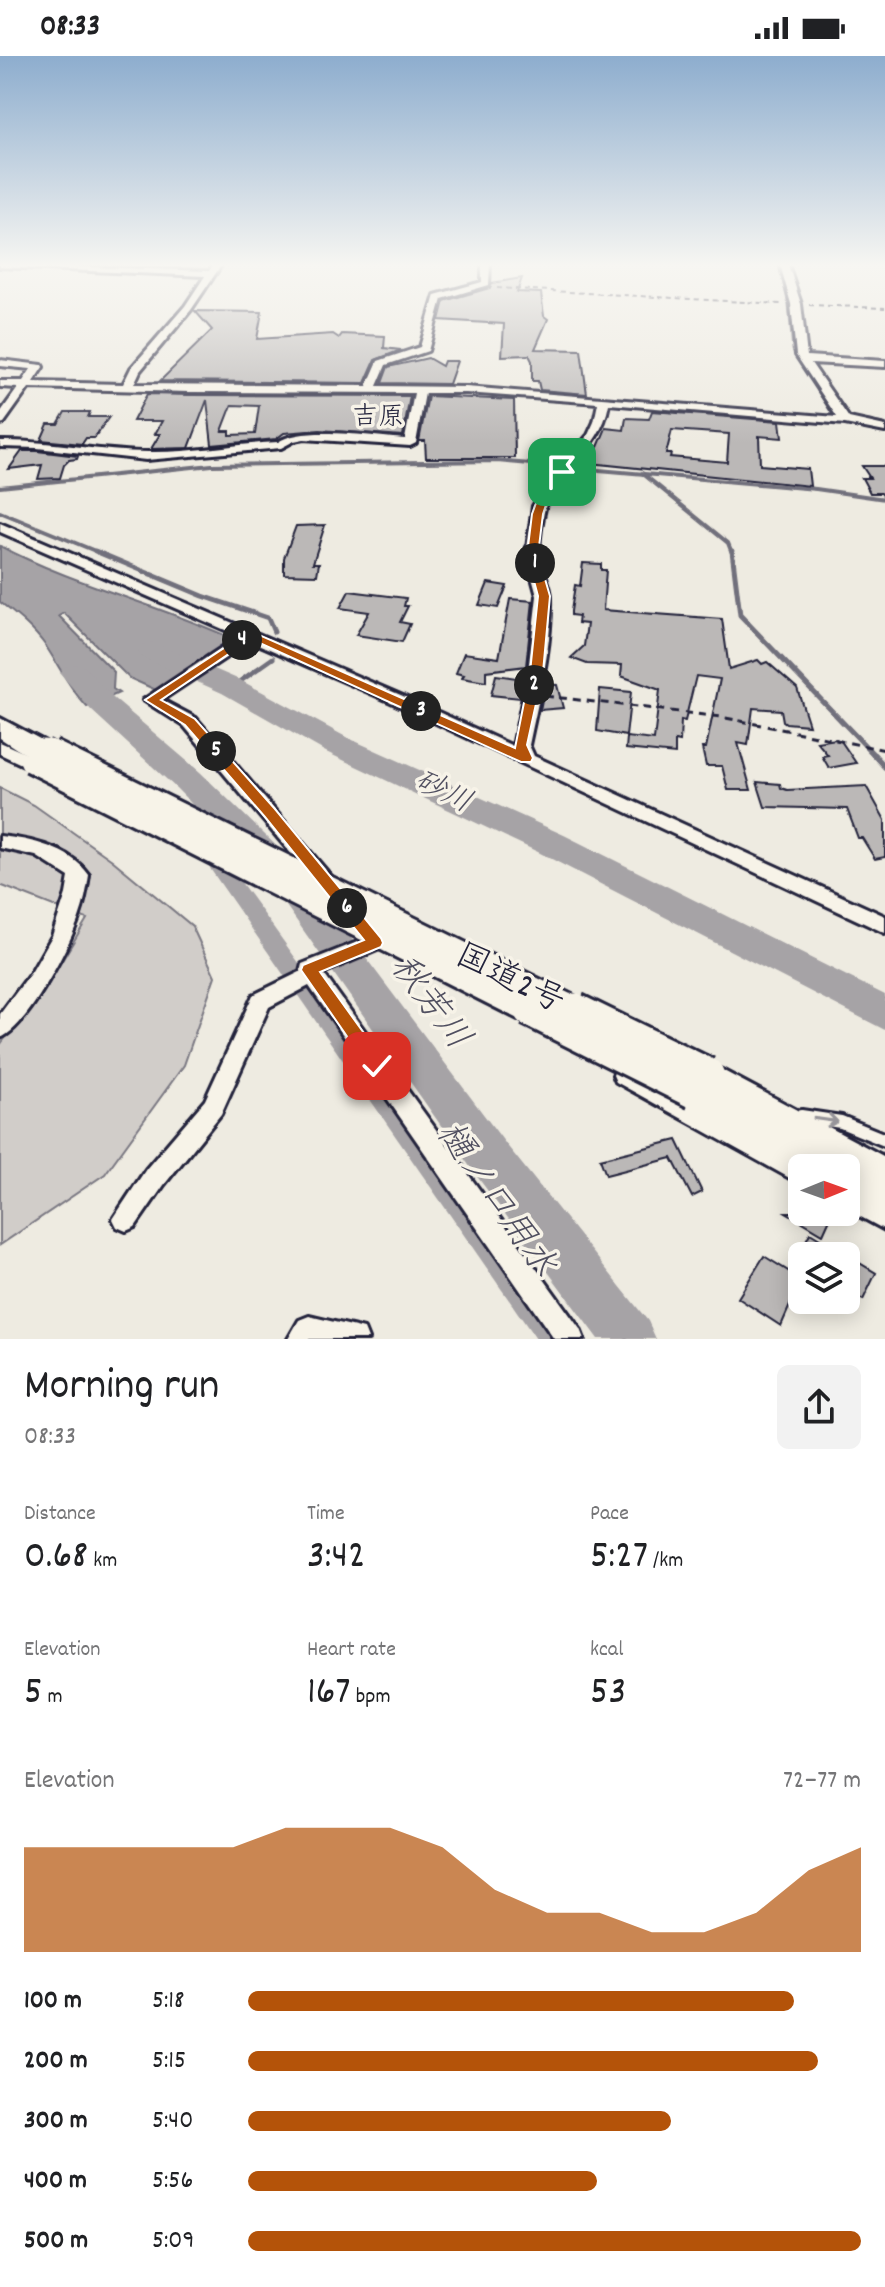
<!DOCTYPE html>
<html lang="en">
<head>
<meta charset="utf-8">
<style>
  body { margin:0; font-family:Dekko,"Klee One",sans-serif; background:#f2f2f2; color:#202124; height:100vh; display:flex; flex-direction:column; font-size:30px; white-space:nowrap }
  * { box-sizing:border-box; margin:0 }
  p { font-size:26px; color:#757577 }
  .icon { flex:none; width:44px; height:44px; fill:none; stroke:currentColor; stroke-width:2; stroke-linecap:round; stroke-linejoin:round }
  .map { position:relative; height:1283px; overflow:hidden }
  .details { display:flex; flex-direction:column; background:#fff; flex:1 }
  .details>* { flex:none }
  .needle { width:52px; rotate:89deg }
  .tools { position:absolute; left:788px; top:1098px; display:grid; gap:16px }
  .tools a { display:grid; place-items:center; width:72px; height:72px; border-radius:12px; background:#fff; box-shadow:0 4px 20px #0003; font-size:40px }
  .pin { position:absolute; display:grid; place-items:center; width:68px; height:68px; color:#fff; margin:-34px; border-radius:16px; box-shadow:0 4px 12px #0006 }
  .km { position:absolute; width:40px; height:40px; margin:-20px; border-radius:50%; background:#222; color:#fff; font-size:22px; line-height:40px; text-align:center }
  .round { display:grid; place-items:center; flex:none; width:84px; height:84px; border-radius:12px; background:#f2f2f2 }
  .headline { display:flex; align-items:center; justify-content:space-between; height:136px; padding:0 24px }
  h1 { font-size:44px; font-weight:600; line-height:60px }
  .figures { display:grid; grid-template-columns:repeat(3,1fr); gap:12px; height:136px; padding:8px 24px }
  .figures div { display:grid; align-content:center }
  .figures b { font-size:40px; font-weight:600 }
  .figures small { font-size:22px; font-weight:400 }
  .figures p { font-size:22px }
  .chart { height:224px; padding:16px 24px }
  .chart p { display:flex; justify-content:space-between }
  .chart svg { width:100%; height:144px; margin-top:8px; fill:#b45309; opacity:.7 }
  ul { padding:0 24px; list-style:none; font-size:26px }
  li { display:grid; grid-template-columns:128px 96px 1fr; align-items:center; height:60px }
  li i { height:20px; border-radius:10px; background:#b45309 }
  .status { display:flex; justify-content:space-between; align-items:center; height:56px; padding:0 40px; background:#fff; direction:ltr }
  .status svg { height:22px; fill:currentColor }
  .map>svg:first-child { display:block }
  .green { fill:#d1cdc9; stroke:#7a7882; stroke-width:2 }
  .water { fill:#a6a3a6; stroke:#716f7b; stroke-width:2 }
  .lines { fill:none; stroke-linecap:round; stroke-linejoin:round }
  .stream-far3 { stroke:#716f7b; stroke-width:3 }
  .stream-far2 { stroke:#716f7b; stroke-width:4 }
  .stream-far1 { stroke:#716f7b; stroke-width:5 }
  .stream { stroke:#716f7b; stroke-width:6 }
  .canal { fill:#a6a3a6; fill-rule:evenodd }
  .river { fill:#a6a3a6; fill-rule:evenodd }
  .building { fill:#bbb8b7; stroke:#22223b; stroke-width:2; fill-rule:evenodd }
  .service-casing { stroke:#22223b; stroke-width:18 }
  .minor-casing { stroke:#22223b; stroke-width:6 }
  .trunk-casing { stroke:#22223b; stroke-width:6 }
  .path-far1 { stroke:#22223b; stroke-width:2; stroke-dasharray:5 4; stroke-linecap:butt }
  .path { stroke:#22223b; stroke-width:3; stroke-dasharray:8 6; stroke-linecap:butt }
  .service { stroke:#f7f3e8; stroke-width:12 }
  .minor { fill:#f7f3e8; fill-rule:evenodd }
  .trunk { fill:#f7f3e8; fill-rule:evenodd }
  .minor-bridge-far1-casing { stroke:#22223b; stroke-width:25; stroke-linecap:butt }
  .minor-bridge-casing { stroke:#22223b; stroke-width:30; stroke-linecap:butt }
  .trunk-bridge-far2-casing { stroke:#22223b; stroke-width:31; stroke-linecap:butt }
  .trunk-bridge-far1-casing { stroke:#22223b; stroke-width:37; stroke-linecap:butt }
  .trunk-bridge-casing { stroke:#22223b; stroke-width:45; stroke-linecap:butt }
  .minor-bridge-far1 { stroke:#f7f3e8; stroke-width:19 }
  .minor-bridge { stroke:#f7f3e8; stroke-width:24 }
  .trunk-bridge-far2 { stroke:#f7f3e8; stroke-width:25 }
  .trunk-bridge-far1 { stroke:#f7f3e8; stroke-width:31 }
  .trunk-bridge { stroke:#f7f3e8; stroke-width:39 }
  .oneway { stroke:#97959a }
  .route { fill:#b45309; stroke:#fff; stroke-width:2 }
  .labels { text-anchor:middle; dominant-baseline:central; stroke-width:7; stroke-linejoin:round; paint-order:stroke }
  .far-quarter-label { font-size:26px; fill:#22223b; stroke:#f7f3e8 }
  .water-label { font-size:30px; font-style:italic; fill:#504f60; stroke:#f7f3e8 }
  .near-street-label { font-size:34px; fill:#22223b; stroke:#f7f3e8 }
  .near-water-label { font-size:36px; font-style:italic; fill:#504f60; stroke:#f7f3e8 }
</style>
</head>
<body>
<div class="status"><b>08:33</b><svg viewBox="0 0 49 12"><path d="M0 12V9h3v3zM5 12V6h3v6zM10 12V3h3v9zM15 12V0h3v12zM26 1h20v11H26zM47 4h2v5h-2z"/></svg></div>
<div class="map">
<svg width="885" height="1283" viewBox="0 0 885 1283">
  <rect width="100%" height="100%" fill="#eeebe1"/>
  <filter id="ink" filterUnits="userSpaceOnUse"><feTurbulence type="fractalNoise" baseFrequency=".0125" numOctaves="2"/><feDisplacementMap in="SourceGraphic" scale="16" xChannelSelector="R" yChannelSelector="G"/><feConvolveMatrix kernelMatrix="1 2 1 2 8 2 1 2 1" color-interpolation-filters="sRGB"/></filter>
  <g filter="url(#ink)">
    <!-- green -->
    <polygon class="green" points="0,732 34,749 112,804 192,870 215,920 184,1009 105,1118 0,1189 0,989 54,918 87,863 0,829"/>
    <!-- water -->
    <path class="water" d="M0,490C75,529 157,548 233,583L156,634L129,622L64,557L59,560L114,616L113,633L119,637L87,651C68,631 60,611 45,589C33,572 16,559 0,546Z"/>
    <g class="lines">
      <!-- stream-far3 -->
      <polyline class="stream-far3" points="779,208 789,249 793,294 820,336"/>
      <!-- stream-far2 -->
      <g class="stream-far2">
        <polyline points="818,334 835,361"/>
        <polyline points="866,365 885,369"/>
        <polyline points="642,417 728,487 732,497"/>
        <polyline points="0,431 212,409 497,405 816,433 885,443"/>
        <polyline points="0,456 100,497"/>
      </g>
      <!-- stream-far1 -->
      <g class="stream-far1">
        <polyline points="95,495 203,540 268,562 274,576"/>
        <polyline points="732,495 740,559 876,701"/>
        <polyline points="232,631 273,602"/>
      </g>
      <!-- stream -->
      <polyline class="stream" points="874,699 885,711"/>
      <!-- canal -->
      <polygon class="canal" points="218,802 225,804 562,1273 566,1283 536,1283 211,814 209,809 211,804"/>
      <!-- river -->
      <g class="river">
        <polygon points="152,586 242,625 346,681 564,779 885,939 885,974 540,797 324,695 222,637 142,601 138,595 142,589"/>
        <polygon points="75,608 85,611 113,642 200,716 296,809 505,1087 648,1265 656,1283 598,1283 473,1115 270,827 176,732 91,654 60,617 65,611"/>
      </g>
    </g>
    <!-- building -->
    <g class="building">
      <polygon points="522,222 517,236 541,237 544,260 548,263 535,293 581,294 587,338 540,334 538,325 532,325 532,305 529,299 502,300 504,268 439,264 444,245 490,232 492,227"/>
      <polygon points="195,255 262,256 257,283 333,278 339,282 342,278 385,280 384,292 401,294 375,304 365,327 160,325 212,274"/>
      <polygon points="428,302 442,310 444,305 457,305 449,328 382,327 388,311"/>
      <path d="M147,338L189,339L410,340L403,380L320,374L284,377L276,383L212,389L207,344L189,392L151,393L160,378H155L162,365H133ZM232,349L259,350L255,378L230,379V375H222Z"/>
      <polygon points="428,340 514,344 515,402 426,402 425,385 419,385"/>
      <path d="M652,355L780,365L782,382L759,380L760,409L808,413L810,430L590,407L594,390L598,391L606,372L624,374L626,362L649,363ZM672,374L729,378L727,406L670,401L671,398H666Z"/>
      <polygon points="65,356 90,356 88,361 109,361 94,382 86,382 82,388 41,384 48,368 58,368"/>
      <polygon points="22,395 37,395 78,400 77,403 69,404 64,409 60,422 38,423 42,409 9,413"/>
      <polygon points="862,410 885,410 885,442 881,437 870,437 862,422 870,422"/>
      <polygon points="325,469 313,507 319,507 317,519 284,518 284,502 296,470"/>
      <polygon points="583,507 601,508 601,514 606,514 603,554 722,563 729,613 758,604 762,608 767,606 797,632 809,669 786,667 783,665 781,654 753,652 748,689 738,687 751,734 728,734 722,710 706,710 702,692 706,692 720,623 696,620 685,665 681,664 680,686 675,685 675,698 626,693 627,681 654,684 660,634 621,620 622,609 587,608 571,602 584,590 587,568 578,567 579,560 571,559 571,555 575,529 580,530"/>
      <polygon points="488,527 507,530 498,552 479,549"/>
      <polygon points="349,535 406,542 404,550 408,550 400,566 410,568 402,586 356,579 369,556 340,552"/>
      <polygon points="510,543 533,545 526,610 486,615 486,626 462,622 464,619 456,617 464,597 499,602"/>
      <polygon points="496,619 524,623 520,642 491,639"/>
      <polygon points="545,628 557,629 563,652 540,654"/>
      <polygon points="600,633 631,636 626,680 597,675"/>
      <polygon points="836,683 841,685 856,707 829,712 822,700 828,699 817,686"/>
      <polygon points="757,726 780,728 781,732 787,734 866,730 885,764 885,801 875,803 862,782 858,782 847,753 765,751"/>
      <polygon points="677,1084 702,1136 692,1141 672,1102 606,1119 600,1103"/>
      <polygon points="786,1156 833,1156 823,1178"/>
      <polygon points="810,1177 876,1217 863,1244 846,1235 846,1200 802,1200 802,1254 791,1247 781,1270 738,1242 764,1200 790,1216"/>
    </g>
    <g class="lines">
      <!-- service casing -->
      <g class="service-casing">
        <polyline id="service" points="801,1060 841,1066 885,1084"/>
      </g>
      <!-- minor casing -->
      <g class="minor-casing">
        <g id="minor">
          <path d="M0,208L209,215L214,208H222L191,254L140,315L134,328L367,330L378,305L420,291L435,239L482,226V208H490L489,229L442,243L428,295L386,309L377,330L466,331L837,361L796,299L791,248L780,208H788L801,248L807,300L885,305V311L811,307L849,362L885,370V376L845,368L609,348C600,398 556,413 545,452C542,465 538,487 540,501C542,515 551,528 551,542C552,591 539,641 529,689L534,700L885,860V877L391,646L251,585L162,644L196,662L337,827L334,832L327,834L320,832L184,670L143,644L239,580L0,476V467L403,640L513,690L528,616L537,540L526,499L533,450L549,424L588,379L594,366L598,347L466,337H425L416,387L410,390L304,383L294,385L281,392L146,404L37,392L0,391V385C50,384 99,396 148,396C192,397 235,388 278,386C302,369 374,381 405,383L414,337L189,336L29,332L4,367L0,368V357L18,332L0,331V325H23L31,313L0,310V304L42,309L43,311L33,326L123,328L131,312L185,250L205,220L0,211Z"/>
          <polygon points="0,686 36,702 39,706 30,712 0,698"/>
          <path d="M0,780C30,783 71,792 89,819C87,834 84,848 79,862C69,890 27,973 0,982V958L32,915L52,880L66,838L69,821L36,800L0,792Z"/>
          <polygon points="375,879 382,882 385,887 382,892 323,917 580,1273 584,1283 554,1283 309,930 269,951 221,1058 164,1129 135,1171 126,1175 117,1171 113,1163 146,1113 205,1044 253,939 300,916 302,908"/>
          <polygon points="624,1009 682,1039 685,1033 693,1030 701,1033 839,1104 842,1111 846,1110 885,1130 885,1174 846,1153 846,1112 802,1112 802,1127 793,1124 616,1026 613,1019 616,1012"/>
          <polygon points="309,1260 364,1273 368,1283 288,1283 299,1264"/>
        </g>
      </g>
      <!-- trunk casing -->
      <g class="trunk-casing">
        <g id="trunk">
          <path d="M0,662L53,690L57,696L53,702C33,707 16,692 0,682Z"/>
          <polygon points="705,1005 885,1101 885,1140 846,1121 846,1112 831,1112 692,1032 687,1021 692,1010"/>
        </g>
      </g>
      <!-- path-far1 -->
      <g class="path-far1">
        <polyline points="497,232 781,248"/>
        <polyline points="809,249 885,252"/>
      </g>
      <!-- path -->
      <polyline class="path" points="545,640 721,661 885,694"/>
      <!-- service -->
      <use href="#service" class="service"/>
      <!-- minor -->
      <use href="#minor" class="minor"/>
      <!-- trunk -->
      <use href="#trunk" class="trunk"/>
      <!-- minor-bridge-far1 casing -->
      <g class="minor-bridge-far1-casing">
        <polyline id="minor-bridge-far1" points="30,706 531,959"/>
      </g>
      <!-- minor-bridge casing -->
      <g class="minor-bridge-casing">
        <polyline id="minor-bridge" points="527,957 693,1040"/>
      </g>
      <!-- trunk-bridge-far2 casing -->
      <g class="trunk-bridge-far2-casing">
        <polyline id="trunk-bridge-far2" points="43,696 53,701"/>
      </g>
      <!-- trunk-bridge-far1 casing -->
      <g class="trunk-bridge-far1-casing">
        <polyline id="trunk-bridge-far1" points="49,699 578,959"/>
      </g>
      <!-- trunk-bridge casing -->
      <g class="trunk-bridge-casing">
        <polyline id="trunk-bridge" points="574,957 705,1021"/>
      </g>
      <!-- minor-bridge-far1 -->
      <use href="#minor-bridge-far1" class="minor-bridge-far1"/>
      <!-- minor-bridge -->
      <use href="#minor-bridge" class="minor-bridge"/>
      <!-- trunk-bridge-far2 -->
      <use href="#trunk-bridge-far2" class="trunk-bridge-far2"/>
      <!-- trunk-bridge-far1 -->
      <use href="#trunk-bridge-far1" class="trunk-bridge-far1"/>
      <!-- trunk-bridge -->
      <use href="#trunk-bridge" class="trunk-bridge"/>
    </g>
    <!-- one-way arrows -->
    <defs><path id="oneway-shaft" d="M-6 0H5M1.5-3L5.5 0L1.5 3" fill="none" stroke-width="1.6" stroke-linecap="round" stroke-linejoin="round" transform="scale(2)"/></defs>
    <use class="oneway" href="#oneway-shaft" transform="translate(826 1064) rotate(8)"/>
  </g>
  <!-- sky -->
  <linearGradient id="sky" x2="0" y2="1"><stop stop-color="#8dadce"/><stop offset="0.54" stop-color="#f7f6f2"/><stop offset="1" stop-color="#f7f6f2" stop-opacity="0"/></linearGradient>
  <rect width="885" height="387" fill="url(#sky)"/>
  <!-- route -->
  <polygon class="route" points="558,414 567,416 549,440 543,458 538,499 550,540 543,616 527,689 533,702 531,706 521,706 251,583 161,644 195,663 275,753 381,882 383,887 381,891 320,916 384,1005 387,1010 384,1015 371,1015 301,914 303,909 364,884 265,761 185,669 145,644 250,575 515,692 530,616 538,540 527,499 532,458 539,439"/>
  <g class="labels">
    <!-- far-quarter labels -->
    <g class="far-quarter-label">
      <text x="378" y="362">吉原</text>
    </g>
    <!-- water labels -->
    <g class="water-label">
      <text transform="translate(442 738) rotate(26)">砂川</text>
    </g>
    <!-- near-street labels -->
    <g class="near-street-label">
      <text transform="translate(509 925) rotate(26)">国道2号</text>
    </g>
    <!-- near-water labels -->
    <g class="near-water-label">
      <text transform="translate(428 948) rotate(53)">秋芳川</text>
      <text transform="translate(494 1145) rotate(55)">樋ノ口用水</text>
    </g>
  </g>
</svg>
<div class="tools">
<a><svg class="needle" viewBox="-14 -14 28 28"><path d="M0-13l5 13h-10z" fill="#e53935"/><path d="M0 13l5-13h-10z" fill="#757577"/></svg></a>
<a><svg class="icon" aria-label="layers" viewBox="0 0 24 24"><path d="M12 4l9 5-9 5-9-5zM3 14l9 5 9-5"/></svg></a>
</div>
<div class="pin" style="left:562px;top:416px;background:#1e9e55"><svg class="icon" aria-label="arrive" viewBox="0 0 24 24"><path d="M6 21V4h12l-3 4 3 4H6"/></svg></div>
<div class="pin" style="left:377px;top:1010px;background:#d93025"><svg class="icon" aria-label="check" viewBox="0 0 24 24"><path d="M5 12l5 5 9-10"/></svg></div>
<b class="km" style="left:535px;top:507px">1</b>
<b class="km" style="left:534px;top:629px">2</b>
<b class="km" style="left:421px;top:655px">3</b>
<b class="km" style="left:242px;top:584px">4</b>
<b class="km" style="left:216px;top:695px">5</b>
<b class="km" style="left:347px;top:852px">6</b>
</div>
<section class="details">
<div class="headline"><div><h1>Morning run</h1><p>08:33</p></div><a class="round"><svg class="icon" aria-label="share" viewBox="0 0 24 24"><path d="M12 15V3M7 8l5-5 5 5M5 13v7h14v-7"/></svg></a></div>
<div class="figures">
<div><p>Distance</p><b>0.68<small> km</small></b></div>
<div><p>Time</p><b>3:42</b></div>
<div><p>Pace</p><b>5:27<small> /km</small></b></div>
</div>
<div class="figures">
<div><p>Elevation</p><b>5<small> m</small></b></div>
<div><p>Heart rate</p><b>167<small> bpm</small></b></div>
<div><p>kcal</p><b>53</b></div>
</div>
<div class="chart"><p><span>Elevation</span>72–77 m</p>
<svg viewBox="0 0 160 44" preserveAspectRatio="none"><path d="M0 44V12L10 12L20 12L30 12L40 12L50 6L60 6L70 6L80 12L90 25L100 32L110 32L120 38L130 38L140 32L150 19L160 12V44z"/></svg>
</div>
<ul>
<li><b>100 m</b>5:18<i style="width:89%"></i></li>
<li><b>200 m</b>5:15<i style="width:93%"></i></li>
<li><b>300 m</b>5:40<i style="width:69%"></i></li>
<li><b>400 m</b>5:56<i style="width:57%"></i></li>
<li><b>500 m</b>5:09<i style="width:100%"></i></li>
</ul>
</section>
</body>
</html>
